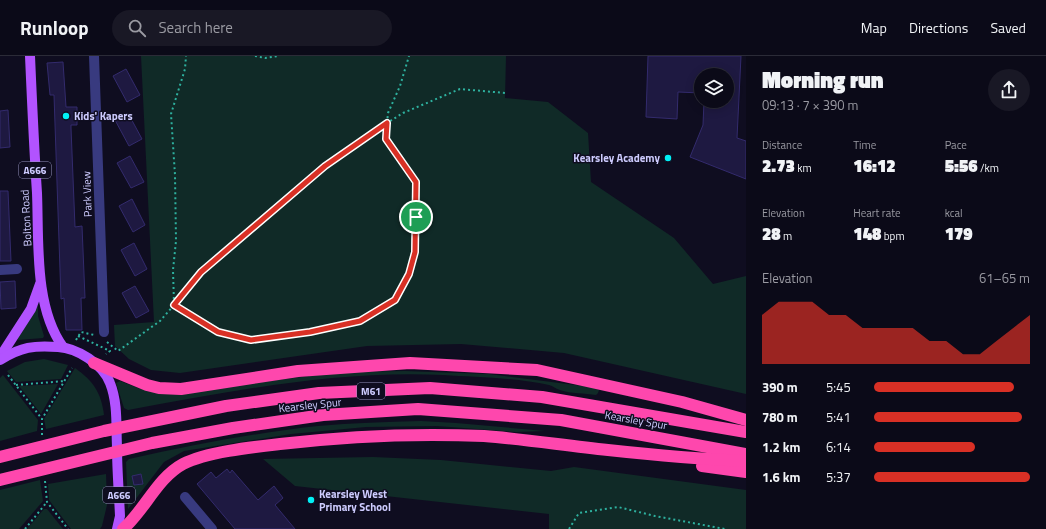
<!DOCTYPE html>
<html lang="en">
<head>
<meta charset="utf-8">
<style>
  body { margin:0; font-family:"Titillium Web",sans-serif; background:#191825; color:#f1f3f6; height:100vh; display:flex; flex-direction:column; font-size:15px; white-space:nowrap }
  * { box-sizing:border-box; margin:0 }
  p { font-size:13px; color:#9a9aa2 }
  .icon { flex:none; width:22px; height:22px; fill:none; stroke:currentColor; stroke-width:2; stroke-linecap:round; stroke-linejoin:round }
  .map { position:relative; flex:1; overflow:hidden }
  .drawer { display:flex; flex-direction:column; background:#0b0a18; width:300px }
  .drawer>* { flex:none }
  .buttons { position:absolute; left:694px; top:12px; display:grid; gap:8px }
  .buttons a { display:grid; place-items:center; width:40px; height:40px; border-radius:50%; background:#0b0a18; box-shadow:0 2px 10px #0003,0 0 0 1px #2b2b37; font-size:20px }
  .pin { position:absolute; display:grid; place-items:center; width:34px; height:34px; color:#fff; margin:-17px; border:2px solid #fff; border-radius:50%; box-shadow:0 1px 4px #0007 }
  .round { display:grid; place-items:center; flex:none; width:42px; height:42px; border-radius:21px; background:#191825 }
  .summary { display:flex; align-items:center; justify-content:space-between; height:68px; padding:0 16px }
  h1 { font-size:22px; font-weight:800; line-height:30px }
  .metrics { display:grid; grid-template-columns:repeat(3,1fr); gap:6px; height:68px; padding:4px 16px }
  .metrics div { display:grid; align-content:center }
  .metrics b { font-size:17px; font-weight:800 }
  .metrics small { font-size:11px; font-weight:400 }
  .metrics p { font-size:11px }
  .chart { height:112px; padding:8px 16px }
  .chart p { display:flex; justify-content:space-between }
  .chart svg { width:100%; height:72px; margin-top:4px; fill:#d93025; opacity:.7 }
  ul { padding:0 16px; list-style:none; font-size:13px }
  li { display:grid; grid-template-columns:64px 48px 1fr; align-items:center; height:30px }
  li i { height:10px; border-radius:5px; background:#d93025 }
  header { display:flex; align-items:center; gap:24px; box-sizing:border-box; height:56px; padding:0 20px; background:#0b0a18; border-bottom:1px solid #2b2b37 }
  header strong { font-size:19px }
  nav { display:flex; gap:22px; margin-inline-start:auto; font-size:14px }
  .search { width:280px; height:36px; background:#191825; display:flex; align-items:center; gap:10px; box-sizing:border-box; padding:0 14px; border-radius:22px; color:#9a9aa2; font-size:15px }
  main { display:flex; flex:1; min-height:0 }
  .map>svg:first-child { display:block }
  .green { fill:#102a27 }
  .building { fill:#1e1941; stroke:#332b6d }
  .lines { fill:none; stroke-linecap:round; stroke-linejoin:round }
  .path { stroke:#2eb19f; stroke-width:2; stroke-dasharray:2 3; stroke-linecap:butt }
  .minor { stroke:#383a7f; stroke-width:10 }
  .major { stroke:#b253ff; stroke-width:10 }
  .highway { stroke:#fe47ad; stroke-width:12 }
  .route-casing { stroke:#fff; stroke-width:8 }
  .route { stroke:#d93025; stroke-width:5 }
  .poi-dot { fill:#01f0f6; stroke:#0f0d20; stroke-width:1.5 }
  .labels { text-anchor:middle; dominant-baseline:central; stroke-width:3; stroke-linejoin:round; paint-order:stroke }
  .shield { fill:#0f0d20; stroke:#9593bc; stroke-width:1 }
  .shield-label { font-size:10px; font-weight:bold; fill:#ceccff }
  .poi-label { font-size:11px; font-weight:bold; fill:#ceccff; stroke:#0f0d20; text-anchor:start }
  .street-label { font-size:11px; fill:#ceccff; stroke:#0f0d20 }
</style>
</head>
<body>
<header>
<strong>Runloop</strong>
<div class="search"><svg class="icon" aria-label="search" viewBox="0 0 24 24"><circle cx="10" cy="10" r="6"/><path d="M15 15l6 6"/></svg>Search here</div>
<nav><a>Map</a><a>Directions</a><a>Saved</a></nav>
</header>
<main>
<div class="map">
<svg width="746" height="473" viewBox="0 0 746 473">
  <rect width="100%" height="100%" fill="#0f0d20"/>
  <!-- green -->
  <g class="green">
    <polygon points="141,0 506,0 505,42 548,46 588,77 591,126 674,182 713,228 746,220 746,338 564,297 461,288 367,290 180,317 151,314 129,303 115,290 114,269 154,266"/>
    <polygon points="38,249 38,260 44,280 43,282 18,284 17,281"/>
    <polygon points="44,303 68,309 61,323 16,326 7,315 25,306"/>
    <path d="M75,312C93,325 101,336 104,359L46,373L44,363Z"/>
    <path d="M405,315L489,318L591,331L599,334L598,337L596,339C585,337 571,338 560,334C556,333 553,330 549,329C517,322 476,321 443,319C337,314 232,335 128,354L124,352L116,327L120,325L138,332L158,336L262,326L341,316Z"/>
    <polygon points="3,319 38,364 37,375 0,385 0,322"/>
    <polygon points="58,328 41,358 19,330"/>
    <path d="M421,365L456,367L545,375L516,376L437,370L366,371L291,378L184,395L164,406L128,453L126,406L129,403C192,389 254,377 318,370C352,367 387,366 421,365Z"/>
    <polygon points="373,401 441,404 551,415 574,411 746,434 746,473 549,473 549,458 295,430 263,403"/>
    <polygon points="106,418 107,449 102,470 100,473 71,473 49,444 48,428"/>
    <polygon points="40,424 43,445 19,473 0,473 0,434"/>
    <polygon points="44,453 47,453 63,473 27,473"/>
  </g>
  <!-- building -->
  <g class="building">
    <polygon points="648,0 741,0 737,82 746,85 746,123 690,101 703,69 704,45 727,45 727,19 701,19 701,37 678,36 677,63 646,61"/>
    <polygon points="63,6 66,51 77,51 77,69 71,69 71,72 75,171 82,170 85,242 81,242 82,274 66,274 64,242 61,243 54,39 50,39 47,7"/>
    <polygon points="126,13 140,39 127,46 113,20"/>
    <polygon points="8,54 10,91 0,92 0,55"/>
    <polygon points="128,57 142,83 129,90 115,64"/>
    <polygon points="130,100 144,126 131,132 117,107"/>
    <polygon points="0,135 8,135 11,205 0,205"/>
    <polygon points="132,143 145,169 133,176 119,150"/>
    <polygon points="134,187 147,213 135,220 121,194"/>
    <polygon points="15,225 16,252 1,253 0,226"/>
    <polygon points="135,230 149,255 136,262 122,237"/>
    <polygon points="227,413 230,417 232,414 258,444 274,430 283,442 275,449 295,473 235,473 197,428 211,416 216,422"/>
    <polygon points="141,418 143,428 134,429 132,420"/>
  </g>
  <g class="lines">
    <!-- path -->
    <g class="path">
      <polyline points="255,0 265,2 279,0"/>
      <polyline points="174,248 173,214 176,185 175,119 171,58 185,13 186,0"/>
      <polyline points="174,249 201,216 325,110 387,67 403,57 460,33 505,37"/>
      <polyline points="78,280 110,295 106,298"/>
      <polyline points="76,284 81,276 94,279"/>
      <polyline points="107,286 118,295 160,265 174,249 218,276 251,284 310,276 360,265 395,244 409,218 415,196 416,126 386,83 387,67 388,57 400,30 409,0"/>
      <polyline points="8,319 42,363"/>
      <polyline points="16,329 65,325"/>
      <polyline points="42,379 42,363 72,312"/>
      <polyline points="45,425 47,446 68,473"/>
      <polyline points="25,473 47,446"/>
      <polyline points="569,473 579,457 618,451 655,460 725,473"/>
    </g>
    <!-- minor -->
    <g class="minor">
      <polyline points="94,0 104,276"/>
      <polyline points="0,214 17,213"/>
      <polyline points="185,441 212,473"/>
    </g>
    <!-- major -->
    <g class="major">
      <path d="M30,0C32,46 34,92 37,137C39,186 34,251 63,291"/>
      <polyline points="0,301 31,253 40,228"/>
      <path d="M0,304C21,291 34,289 58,291C77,292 103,308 110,327C118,347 116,370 117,391C117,414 119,437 120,460L117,473"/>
    </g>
    <!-- highway -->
    <g class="highway">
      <polyline points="94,307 147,329 159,332 181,333 298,315 410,307 537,314 682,346 746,364"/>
      <polyline points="0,401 104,375 226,350 319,337 430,332 542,341 746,376"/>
      <polyline points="702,410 746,416"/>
      <polyline points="0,424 152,387 233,372 323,359 418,353 561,364 746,398"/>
      <path d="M123,473C145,454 157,422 183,408C206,396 253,391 280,388C348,380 415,377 484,380C525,383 567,390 608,394C654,399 700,403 746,405"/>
    </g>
  </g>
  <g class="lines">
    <!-- route casing -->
    <g class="route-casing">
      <polygon id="route" points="387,67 386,83 416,126 415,196 409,218 395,244 360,265 310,276 251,284 218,276 174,249 201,216 325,110"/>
    </g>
    <!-- route -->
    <use href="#route" class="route"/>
  </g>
  <!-- markers -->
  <g class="poi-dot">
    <circle cx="66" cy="60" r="4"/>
    <circle cx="668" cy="102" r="4"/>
    <circle cx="311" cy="444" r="4"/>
  </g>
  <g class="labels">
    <!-- shield labels -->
    <g class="shield">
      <rect x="19" y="106" width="32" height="16" rx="3"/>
      <rect x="357" y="327" width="28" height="16" rx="3"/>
      <rect x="103" y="431" width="32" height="16" rx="3"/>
    </g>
    <g class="shield-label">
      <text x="35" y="114">A666</text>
      <text x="371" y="335">M61</text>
      <text x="119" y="439">A666</text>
    </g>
    <!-- poi labels -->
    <g class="poi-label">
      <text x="74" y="60">Kids' Kapers</text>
      <text x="660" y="102" text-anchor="end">Kearsley Academy</text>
      <text x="319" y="438">Kearsley West<tspan x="319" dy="13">Primary School</tspan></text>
    </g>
    <!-- street labels -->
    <g class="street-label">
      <text transform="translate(87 138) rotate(-92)">Park View</text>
      <text transform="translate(26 162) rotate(-93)">Bolton Road</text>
      <text transform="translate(310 349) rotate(-6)">Kearsley Spur</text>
      <text transform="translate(636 364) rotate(10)">Kearsley Spur</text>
    </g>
  </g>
</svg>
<div class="buttons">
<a><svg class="icon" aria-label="layers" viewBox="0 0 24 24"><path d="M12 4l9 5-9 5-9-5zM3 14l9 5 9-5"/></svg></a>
</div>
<div class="pin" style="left:416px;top:161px;background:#1e9e55"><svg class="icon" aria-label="arrive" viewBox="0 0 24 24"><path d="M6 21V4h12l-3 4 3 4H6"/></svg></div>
</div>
<section class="drawer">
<div class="summary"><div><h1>Morning run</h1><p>09:13 · 7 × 390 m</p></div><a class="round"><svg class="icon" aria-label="share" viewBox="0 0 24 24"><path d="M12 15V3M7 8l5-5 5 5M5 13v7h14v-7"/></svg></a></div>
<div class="metrics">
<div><p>Distance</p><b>2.73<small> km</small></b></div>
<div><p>Time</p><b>16:12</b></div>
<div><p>Pace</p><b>5:56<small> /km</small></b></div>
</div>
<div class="metrics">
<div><p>Elevation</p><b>28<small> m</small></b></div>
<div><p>Heart rate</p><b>148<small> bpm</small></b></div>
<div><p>kcal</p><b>179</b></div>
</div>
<div class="chart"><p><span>Elevation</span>61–65 m</p>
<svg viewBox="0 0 160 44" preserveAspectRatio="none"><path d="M0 44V14L10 6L20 6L30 6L40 14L50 14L60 22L70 22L80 22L90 22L100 30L110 30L120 38L130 38L140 30L150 22L160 14V44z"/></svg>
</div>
<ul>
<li><b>390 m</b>5:45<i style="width:90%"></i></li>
<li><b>780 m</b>5:41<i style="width:95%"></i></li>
<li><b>1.2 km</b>6:14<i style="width:65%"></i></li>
<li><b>1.6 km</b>5:37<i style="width:100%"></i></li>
</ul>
</section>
</main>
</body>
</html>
